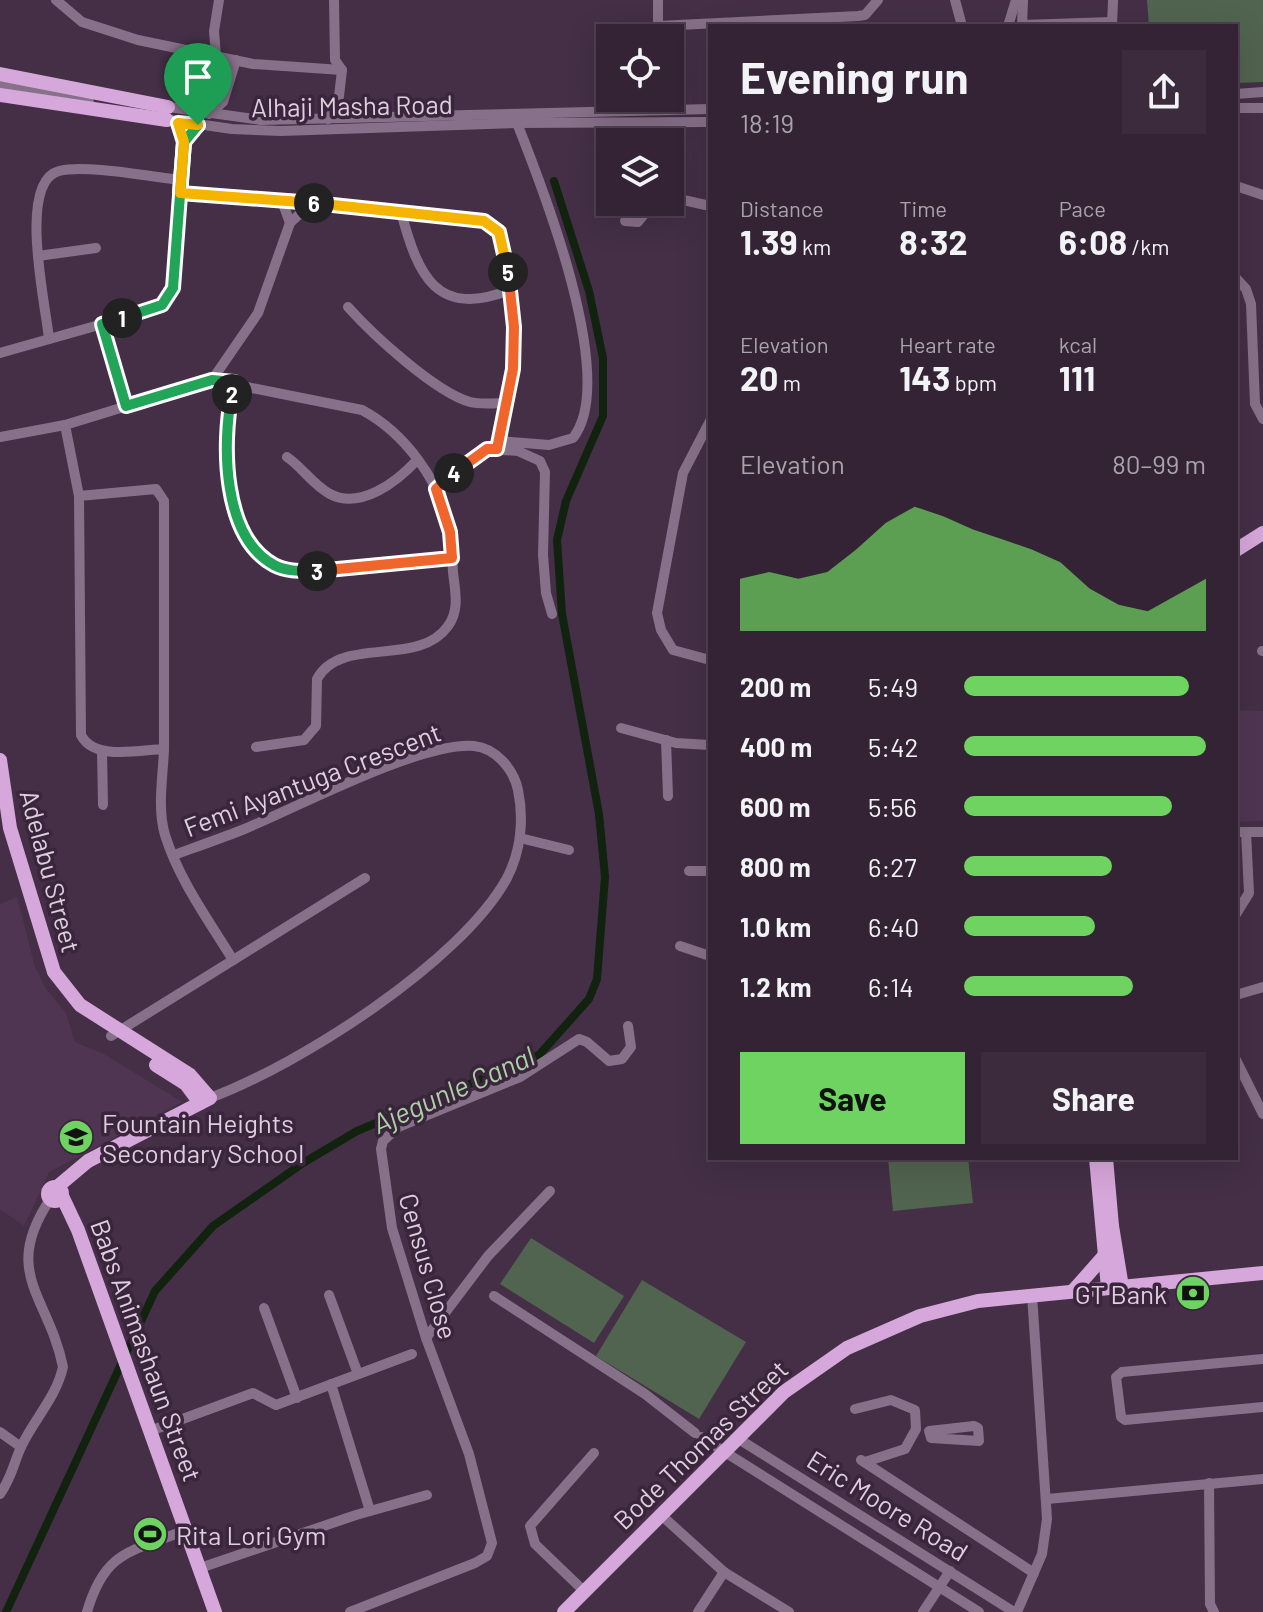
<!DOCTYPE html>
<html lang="en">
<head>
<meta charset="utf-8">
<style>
  body { margin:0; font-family:Barlow,sans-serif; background:#3b2b3c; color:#f1f3f6; height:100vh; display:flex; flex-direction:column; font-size:30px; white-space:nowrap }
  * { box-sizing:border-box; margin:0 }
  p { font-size:26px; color:#a9a4ac }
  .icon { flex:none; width:44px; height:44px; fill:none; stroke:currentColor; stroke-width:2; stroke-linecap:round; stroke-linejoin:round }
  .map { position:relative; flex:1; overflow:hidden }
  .side { position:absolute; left:708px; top:24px; width:530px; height:1136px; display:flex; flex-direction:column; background:#332334; border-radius:0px; box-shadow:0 8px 32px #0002,0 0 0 2px #4e404f }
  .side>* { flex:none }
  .buttons { position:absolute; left:596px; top:24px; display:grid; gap:16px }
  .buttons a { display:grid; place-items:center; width:88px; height:88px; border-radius:0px; background:#332334; box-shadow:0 8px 32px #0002,0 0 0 2px #4e404f; font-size:40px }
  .pin { position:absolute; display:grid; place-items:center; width:68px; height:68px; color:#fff; margin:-82px -34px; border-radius:50% 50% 50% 0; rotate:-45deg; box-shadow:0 0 8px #0007 }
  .pin .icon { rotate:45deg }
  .km { position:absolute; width:40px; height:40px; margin:-20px; border-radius:50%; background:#222; color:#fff; font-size:22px; line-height:40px; text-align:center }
  .round { display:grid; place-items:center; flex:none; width:84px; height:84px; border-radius:0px; background:#3b2b3c }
  .headline { display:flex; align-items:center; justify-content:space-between; height:136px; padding:0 32px }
  h1 { font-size:44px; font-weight:700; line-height:60px }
  .metrics { display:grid; grid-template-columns:repeat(3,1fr); gap:12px; height:136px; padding:8px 32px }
  .metrics div { display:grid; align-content:center }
  .metrics b { font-size:34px; font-weight:700 }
  .metrics small { font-size:22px; font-weight:400 }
  .metrics p { font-size:22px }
  .chart { height:224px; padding:16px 32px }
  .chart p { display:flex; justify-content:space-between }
  .chart svg { width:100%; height:144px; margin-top:8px; fill:#6ed360; opacity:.7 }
  .cta { display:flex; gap:16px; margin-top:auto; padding:16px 32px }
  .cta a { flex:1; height:92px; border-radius:0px; background:#6ed360; color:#111; font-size:32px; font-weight:700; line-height:92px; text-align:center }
  .cta a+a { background:#3b2b3c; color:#f1f3f6 }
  ul { padding:0 32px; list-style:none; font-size:26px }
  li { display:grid; grid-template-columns:128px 96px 1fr; align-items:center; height:60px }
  li i { height:20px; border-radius:10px; background:#6ed360 }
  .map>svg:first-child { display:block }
  .built { fill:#503552 }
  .green { fill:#51644f }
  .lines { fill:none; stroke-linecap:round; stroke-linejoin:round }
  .canal { stroke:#11230f; stroke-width:8 }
  .minor { stroke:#877089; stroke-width:10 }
  .major { stroke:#d6a7da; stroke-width:14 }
  .split-1-casing { stroke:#fff; stroke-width:16 }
  .split-2-casing { stroke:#fff; stroke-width:16 }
  .split-3-casing { stroke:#fff; stroke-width:16 }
  .split-4-casing { stroke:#fff; stroke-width:16 }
  .split-5-casing { stroke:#fff; stroke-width:16 }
  .split-6-casing { stroke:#fff; stroke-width:16 }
  .split-7-casing { stroke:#fff; stroke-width:16 }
  .split-1 { stroke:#22a559; stroke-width:10 }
  .split-2 { stroke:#22a559; stroke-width:10 }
  .split-3 { stroke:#22a559; stroke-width:10 }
  .split-4 { stroke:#f0652b; stroke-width:10 }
  .split-5 { stroke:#f0652b; stroke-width:10 }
  .split-6 { stroke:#f5b400; stroke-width:10 }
  .split-7 { stroke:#f5b400; stroke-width:10 }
  .labels { text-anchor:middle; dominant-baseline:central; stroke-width:7; stroke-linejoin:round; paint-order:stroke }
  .street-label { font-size:26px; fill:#ddcfde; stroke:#3a253c }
  .poi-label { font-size:26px; fill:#ddcfde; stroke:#3a253c; text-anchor:start }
  .water-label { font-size:28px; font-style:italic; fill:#abd1a5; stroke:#3a253c }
</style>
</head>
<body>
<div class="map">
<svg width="1263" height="1612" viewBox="0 0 1263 1612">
  <rect width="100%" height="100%" fill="#442f46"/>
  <!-- built -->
  <g class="built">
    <polygon points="1236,710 1263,711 1263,821 1236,822"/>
    <polygon points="17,897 35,967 46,989 66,1013 75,1042 104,1054 182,1102 49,1172 24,1226 0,1209 0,904"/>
  </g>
  <!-- green -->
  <g class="green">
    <polygon points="1147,0 1263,0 1263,82 1236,83 1236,26 1149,26"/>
    <polygon points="888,1158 968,1158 973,1203 893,1211"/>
    <polygon points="531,1238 624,1296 594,1343 500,1284"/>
    <polygon points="642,1280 746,1342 699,1419 596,1356"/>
  </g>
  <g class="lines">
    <!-- canal -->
    <polyline class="canal" points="6,1612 155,1291 213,1226 303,1163 357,1131 539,1055 589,999 597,979 605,877 599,814 562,614 557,540 566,501 603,416 603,358 589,291 554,181"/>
    <!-- minor -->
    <g class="minor">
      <polyline points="56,0 82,22 138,40 253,64 342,70"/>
      <polyline points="658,0 658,38"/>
      <polyline points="955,0 962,26"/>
      <polyline points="1022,25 1112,22"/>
      <polyline points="658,26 858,16 865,15 878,0"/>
      <polyline points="1008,26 1016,0"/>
      <polyline points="1022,26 1023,0"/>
      <polyline points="1112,26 1113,0"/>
      <polyline points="216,56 214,31 219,0"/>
      <polyline points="0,86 89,102"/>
      <polyline points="1236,94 1263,92"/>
      <polyline points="161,106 261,120 710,109"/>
      <polyline points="1236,108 1263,108"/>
      <polyline points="209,114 223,102 236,60"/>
      <polyline points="163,119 232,129 281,131 517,123 710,122"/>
      <polyline points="328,119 338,105 342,70 335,60 334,0"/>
      <polyline points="1236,186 1263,195"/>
      <path d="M180,193L463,216L492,224C518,252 516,366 508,403C496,403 481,405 470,402C435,392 372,334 348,307"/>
      <polyline points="670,197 710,206"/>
      <polyline points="282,201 290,223"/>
      <path d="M401,212C418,275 436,319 510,290"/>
      <polyline points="625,221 638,222 654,202"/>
      <polyline points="38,256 96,248"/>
      <polyline points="1236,278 1246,289 1251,304 1255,404 1263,419"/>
      <polyline points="102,324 126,406"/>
      <path d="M49,339C46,306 17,182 59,171C85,164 152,177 181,180"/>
      <polyline points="0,353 152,310 168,299 173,288 184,142 178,123"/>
      <polyline points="212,380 258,313 290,223 311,203"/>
      <path d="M234,382C230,404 224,426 225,448C225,488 239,554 282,568C320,580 409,562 452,558"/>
      <polyline points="710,421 683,473 657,613 661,630 673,650 710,660"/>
      <path d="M65,425L79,496L81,735C94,761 139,750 164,749V501L156,489L79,496"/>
      <path d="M0,437L65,425L212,380L362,410C405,433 440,481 450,529C453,543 452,558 453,572C455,591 460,610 448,626C419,668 340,635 317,679L316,726L304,740L256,747"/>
      <path d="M499,441L549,445L573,438C619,380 542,186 517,123"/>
      <polyline points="498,444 508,403"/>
      <path d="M287,457C303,468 313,485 330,494C360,510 397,482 417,460"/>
      <polyline points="436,489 487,449 518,451 540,461 545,472 543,555 546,593 552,614"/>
      <polyline points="1262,651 1263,651"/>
      <polyline points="621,728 676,743 710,745"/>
      <polyline points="666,740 668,796"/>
      <path d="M164,749C163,777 157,808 165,835C179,880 209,921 233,960"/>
      <polyline points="102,751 103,805"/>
      <polyline points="1236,832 1263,832"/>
      <polyline points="520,838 569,850"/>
      <path d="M174,855C196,847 219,839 242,830C296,808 419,742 474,746C496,748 514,770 518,790C524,819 521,851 507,878C461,962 299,1065 210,1098"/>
      <polyline points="689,871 710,871"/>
      <polyline points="1236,914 1249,893 1246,832"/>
      <polyline points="680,946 710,956"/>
      <polyline points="1236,995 1263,987"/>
      <polyline points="111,1036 365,878"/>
      <polyline points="1236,1060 1263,1114"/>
      <polyline points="329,1295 358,1374"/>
      <polyline points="494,1296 645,1394 695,1433"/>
      <polyline points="264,1308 297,1398"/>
      <polyline points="426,1338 488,1256 550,1191"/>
      <polyline points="1263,1359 1122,1372 1116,1377 1121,1417 1125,1420 1263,1407"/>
      <polyline points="331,1384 370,1511"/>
      <polyline points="855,1409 891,1400 915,1410 916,1429 905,1449 865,1462"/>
      <polygon points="974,1426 978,1428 979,1441 931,1438 929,1431"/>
      <polyline points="150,1431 253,1393 276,1405 412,1354"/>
      <polyline points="0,1432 21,1447"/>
      <polyline points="701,1437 979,1612"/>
      <polyline points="737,1438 1014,1612"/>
      <polyline points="861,1460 1034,1573"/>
      <polyline points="1209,1483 1210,1604 1214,1612"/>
      <path d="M0,1494C12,1477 13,1465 21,1447C34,1419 56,1398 63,1367C49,1296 0,1273 51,1198"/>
      <polyline points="1047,1499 1263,1479"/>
      <polyline points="660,1514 724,1572 789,1612"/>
      <polyline points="200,1568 356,1515 427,1495"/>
      <polyline points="585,1592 535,1544 530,1526 594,1453"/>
      <path d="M87,1612C105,1550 131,1552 186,1530"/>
      <polyline points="350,1612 475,1563 487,1556 492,1543 469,1454 426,1338 392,1228 381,1149 383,1141 398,1127 520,1077 579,1039 587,1042 609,1061 622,1059 631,1047 628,1026"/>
      <polyline points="698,1612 724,1572"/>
      <polyline points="923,1612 950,1571"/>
      <polyline points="1017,1612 1042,1554 1047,1519 1032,1295"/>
    </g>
    <!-- major -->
    <g class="major">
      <polyline points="0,74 168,107"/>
      <polyline points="0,95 167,120"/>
      <polyline points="1236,550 1263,533"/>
      <polyline points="0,760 10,828 54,972 80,1005 190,1075 210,1098 88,1161 57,1187"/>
      <polyline points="156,1065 186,1084 200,1103"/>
      <polyline points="1096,1158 1108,1288"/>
      <polyline points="1106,1158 1112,1226 1122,1287"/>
      <circle cx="55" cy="1194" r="7"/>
      <polyline points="62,1196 78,1230 215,1612"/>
      <polyline points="1074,1290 1105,1255"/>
      <polyline points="564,1612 784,1392 847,1348 920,1316 978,1301 1263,1273"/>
    </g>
  </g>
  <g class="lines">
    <!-- split-1 casing -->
    <g class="split-1-casing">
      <polyline id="split-1" points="122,318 162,305 173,288 184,142 198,125"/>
    </g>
    <!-- split-2 casing -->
    <g class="split-2-casing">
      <polyline id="split-2" points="122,318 102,324 126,406 212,380 234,382 232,394"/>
    </g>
    <!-- split-3 casing -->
    <g class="split-3-casing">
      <path id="split-3" d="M232,394C222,443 222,537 274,565C287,572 302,571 317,571"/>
    </g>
    <!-- split-4 casing -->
    <g class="split-4-casing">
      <polyline id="split-4" points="317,571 452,558 450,532 436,489 454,473"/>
    </g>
    <!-- split-5 casing -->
    <g class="split-5-casing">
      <polyline id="split-5" points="454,473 487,449 497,449 513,369 514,327 508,272"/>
    </g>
    <!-- split-6 casing -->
    <g class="split-6-casing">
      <polyline id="split-6" points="314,203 484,221 499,232 508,272"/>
    </g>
    <!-- split-7 casing -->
    <g class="split-7-casing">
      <polyline id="split-7" points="198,125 178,123 184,142 180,193 314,203"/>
    </g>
    <!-- split-1 -->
    <use href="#split-1" class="split-1"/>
    <!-- split-2 -->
    <use href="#split-2" class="split-2"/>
    <!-- split-3 -->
    <use href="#split-3" class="split-3"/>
    <!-- split-4 -->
    <use href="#split-4" class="split-4"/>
    <!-- split-5 -->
    <use href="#split-5" class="split-5"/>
    <!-- split-6 -->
    <use href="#split-6" class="split-6"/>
    <!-- split-7 -->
    <use href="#split-7" class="split-7"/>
  </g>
  <!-- icons -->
  <defs>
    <g id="school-disc" transform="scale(1.8)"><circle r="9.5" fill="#6ed360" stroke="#3a253c"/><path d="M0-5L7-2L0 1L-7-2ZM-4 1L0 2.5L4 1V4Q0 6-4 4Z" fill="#111"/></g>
    <g id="bank-disc" transform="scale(1.8)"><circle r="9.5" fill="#6ed360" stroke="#3a253c"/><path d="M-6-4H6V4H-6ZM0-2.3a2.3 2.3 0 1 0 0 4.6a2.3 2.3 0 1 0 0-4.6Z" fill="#111"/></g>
    <g id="stadium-disc" transform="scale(1.8)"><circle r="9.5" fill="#6ed360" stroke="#3a253c"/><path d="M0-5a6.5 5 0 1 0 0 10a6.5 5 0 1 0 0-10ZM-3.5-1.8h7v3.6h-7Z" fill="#111"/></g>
  </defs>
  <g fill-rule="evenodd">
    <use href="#school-disc" x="76" y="1137"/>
    <use href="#bank-disc" x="1193" y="1293"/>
    <use href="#stadium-disc" x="150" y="1534"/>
  </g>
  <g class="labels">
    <!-- street labels -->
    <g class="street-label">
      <text transform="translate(352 105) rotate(-1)">Alhaji Masha Road</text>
      <text transform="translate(312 779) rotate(-21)">Femi Ayantuga Crescent</text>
      <text transform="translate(51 871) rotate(75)">Adelabu Street</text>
      <text transform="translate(429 1266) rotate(74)">Census Close</text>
      <text transform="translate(147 1350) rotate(70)">Babs Animashaun Street</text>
      <text transform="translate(700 1444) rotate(-44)">Bode Thomas Street</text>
      <text transform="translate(888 1505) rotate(32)">Eric Moore Road</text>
    </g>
    <!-- poi labels -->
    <g class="poi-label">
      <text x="102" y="1122">Fountain Heights<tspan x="102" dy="30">Secondary School</tspan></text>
      <text x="1167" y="1293" text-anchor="end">GT Bank</text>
      <text x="176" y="1534">Rita Lori Gym</text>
    </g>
    <!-- water labels -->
    <g class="water-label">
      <text transform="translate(453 1089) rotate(-24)">Ajegunle Canal</text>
    </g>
  </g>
</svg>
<div class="buttons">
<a><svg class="icon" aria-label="locate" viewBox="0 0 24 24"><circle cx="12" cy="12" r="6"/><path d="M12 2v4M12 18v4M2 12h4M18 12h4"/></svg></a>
<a><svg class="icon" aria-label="layers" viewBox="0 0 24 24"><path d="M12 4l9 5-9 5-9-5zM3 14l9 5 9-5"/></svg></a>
</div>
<div class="pin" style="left:198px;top:125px;background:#1e9e55"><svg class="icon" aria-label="arrive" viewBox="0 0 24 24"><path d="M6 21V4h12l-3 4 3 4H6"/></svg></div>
<b class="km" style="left:122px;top:318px">1</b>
<b class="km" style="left:232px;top:394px">2</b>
<b class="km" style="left:317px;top:571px">3</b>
<b class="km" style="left:454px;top:473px">4</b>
<b class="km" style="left:508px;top:272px">5</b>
<b class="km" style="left:314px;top:203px">6</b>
<section class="side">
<div class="headline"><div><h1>Evening run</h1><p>18:19</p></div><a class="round"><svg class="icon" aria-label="share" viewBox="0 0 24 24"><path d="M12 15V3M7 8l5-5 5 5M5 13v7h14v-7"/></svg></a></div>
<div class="metrics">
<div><p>Distance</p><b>1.39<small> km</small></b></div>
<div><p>Time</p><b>8:32</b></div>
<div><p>Pace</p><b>6:08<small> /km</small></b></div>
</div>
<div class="metrics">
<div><p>Elevation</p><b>20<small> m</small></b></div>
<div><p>Heart rate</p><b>143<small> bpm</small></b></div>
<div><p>kcal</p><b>111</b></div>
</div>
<div class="chart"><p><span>Elevation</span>80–99 m</p>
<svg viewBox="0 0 160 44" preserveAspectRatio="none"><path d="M0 44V28L10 26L20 28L30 26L40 19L50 11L60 6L70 9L80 13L90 16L100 19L110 23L120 31L130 36L140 38L150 33L160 28V44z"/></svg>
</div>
<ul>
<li><b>200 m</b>5:49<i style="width:93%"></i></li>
<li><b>400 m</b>5:42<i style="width:100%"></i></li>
<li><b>600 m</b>5:56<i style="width:86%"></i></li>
<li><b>800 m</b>6:27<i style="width:61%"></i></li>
<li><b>1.0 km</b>6:40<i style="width:54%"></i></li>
<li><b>1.2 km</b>6:14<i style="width:70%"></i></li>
</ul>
<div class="cta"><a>Save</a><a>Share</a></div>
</section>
</div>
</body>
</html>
